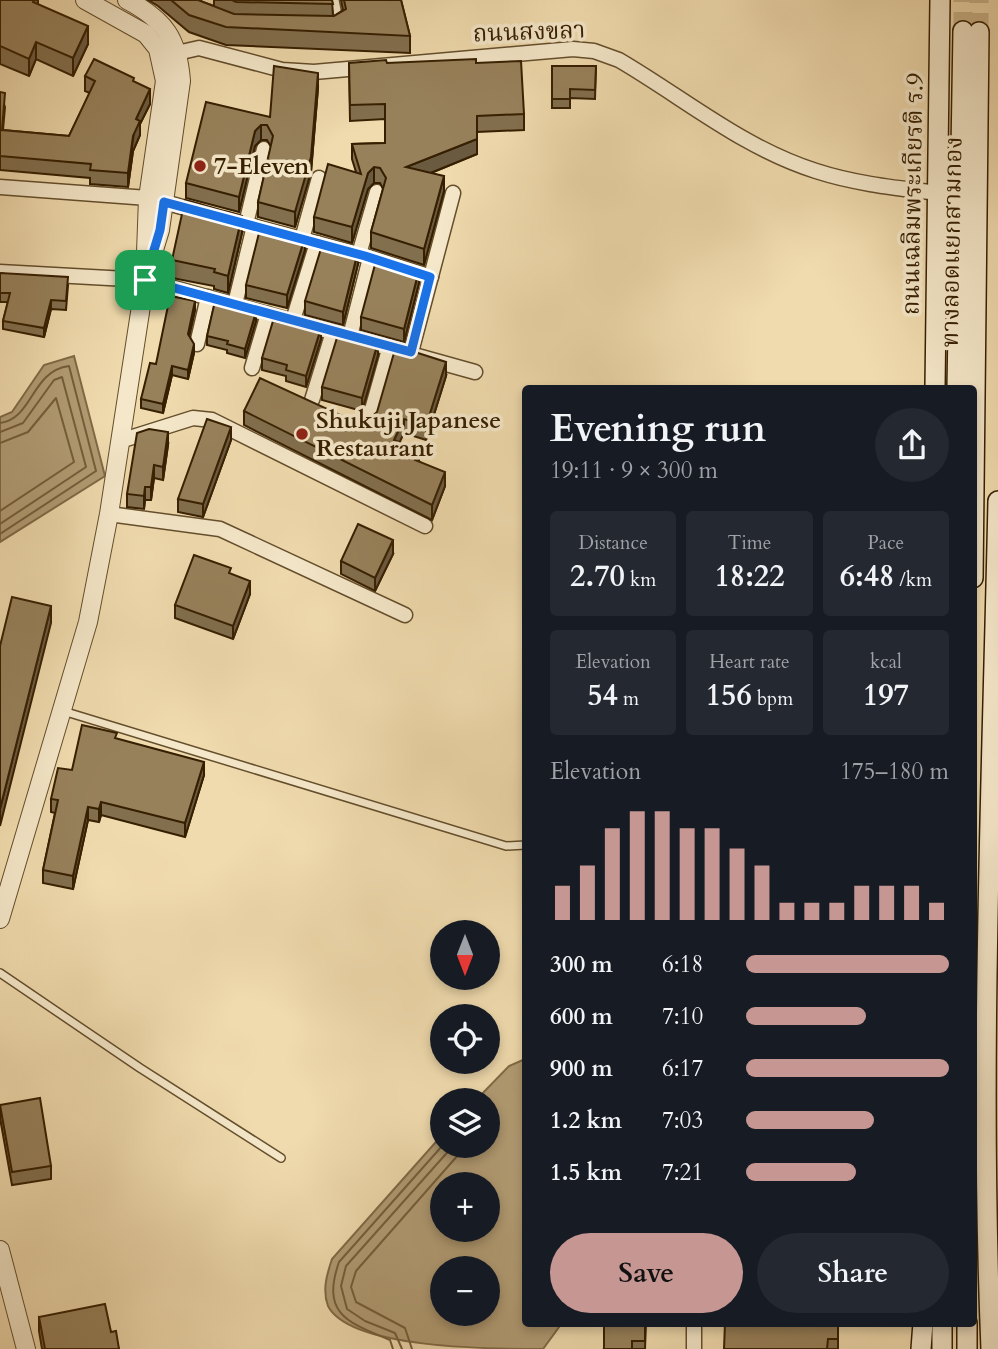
<!DOCTYPE html>
<html lang="en">
<head>
<meta charset="utf-8">
<style>
  body { margin:0; font-family:Cardo,"Noto Serif Thai",serif; background:#242831; color:#f1f3f6; height:100vh; display:flex; flex-direction:column; font-size:26px; white-space:nowrap }
  * { box-sizing:border-box; margin:0 }
  p { font-size:23px; color:#9ea1a6 }
  .icon { flex:none; width:38px; height:38px; fill:none; stroke:currentColor; stroke-width:2; stroke-linecap:round; stroke-linejoin:round }
  .map { position:relative; flex:1; overflow:hidden }
  .panel { position:absolute; left:522px; top:385px; width:455px; height:942px; display:flex; flex-direction:column; background:#171b24; border-radius:7px; box-shadow:0 4px 10px #0003 }
  .panel>* { flex:none }
  .needle { width:46px; rotate:180deg }
  .buttons { position:absolute; left:430px; top:920px; display:grid; gap:14px }
  .buttons a { display:grid; place-items:center; width:70px; height:70px; border-radius:50%; background:#171b24; box-shadow:0 4px 10px #0003; font-size:35px }
  .pin { position:absolute; display:grid; place-items:center; width:60px; height:60px; color:#fff; margin:-30px; border-radius:14px; box-shadow:0 4px 10px #0006 }
  .round { display:grid; place-items:center; flex:none; width:74px; height:74px; border-radius:37px; background:#242831 }
  .overview { display:flex; align-items:center; justify-content:space-between; height:119px; padding:0 28px }
  h1 { font-size:38px; font-weight:600; line-height:52px }
  .stats { display:grid; grid-template-columns:repeat(3,1fr); gap:10px; height:119px; padding:7px 28px }
  .stats div { display:grid; align-content:center; border-radius:7px; background:#242831; text-align:center }
  .stats b { font-size:30px; font-weight:600 }
  .stats small { font-size:19px; font-weight:400 }
  .stats p { font-size:19px }
  .chart { height:196px; padding:14px 28px }
  .chart p { display:flex; justify-content:space-between }
  .chart svg { width:100%; height:126px; margin-top:7px; stroke:#c59692; stroke-width:6 }
  .primary-button { display:flex; gap:14px; margin-top:auto; padding:14px 28px }
  .primary-button a { flex:1; height:80px; border-radius:42px; background:#c59692; color:#111; font-size:28px; font-weight:600; line-height:80px; text-align:center }
  .primary-button a+a { background:#242831; color:#f1f3f6 }
  ul { padding:0 28px; list-style:none; font-size:23px }
  li { display:grid; grid-template-columns:112px 84px 1fr; align-items:center; height:52px }
  li i { height:18px; border-radius:9px; background:#c59692 }
  .map>svg:first-child { display:block }
  .water { fill:#b19b73; stroke:#806945; stroke-width:2; fill-rule:evenodd }
  .lines { fill:none; stroke-linecap:round; stroke-linejoin:round }
  .shore { stroke:#745d3a; stroke-width:2 }
  .secondary-tunnel { stroke:#cbb58b; stroke-width:19; stroke-dasharray:19 10; stroke-linecap:butt }
  .service-casing { stroke:#644e2c; stroke-width:10 }
  .minor-casing { stroke:#644e2c; stroke-width:17 }
  .tertiary-casing { stroke:#644e2c; stroke-width:20 }
  .secondary-casing { stroke:#361f01; stroke-width:22 }
  .service { stroke:#f5e8ca; stroke-width:7 }
  .minor { stroke:#f5e8ca; stroke-width:14 }
  .tertiary { stroke:#f5e8ca; stroke-width:18 }
  .secondary { stroke:#f5e8ca; stroke-width:19 }
  .wall { fill:#826f4e; stroke:#361f01; stroke-width:2 }
  .shaded-wall { fill:#6a5a40; stroke:#361f01; stroke-width:2 }
  .building { fill:#97815b; stroke:#361f01; stroke-width:2 }
  .route-casing { stroke:#fff; stroke-width:14 }
  .route { stroke:#1a73e8; stroke-width:9 }
  .poi-dot { fill:#8f2418; stroke:#f5e8ca; stroke-width:2.5 }
  .labels { text-anchor:middle; dominant-baseline:central; stroke-width:7; stroke-linejoin:round; paint-order:stroke }
  .street-label { font-size:24px; fill:#361f01; stroke:#f5e8ca }
  .poi-label { font-size:24px; font-weight:bold; fill:#361f01; stroke:#f5e8ca; text-anchor:start }
</style>
</head>
<body>
<div class="map">
<svg width="998" height="1349" viewBox="0 0 998 1349">
  <rect width="100%" height="100%" fill="#f0dbae"/>
  <filter id="stains"><feTurbulence type="fractalNoise" baseFrequency=".00286" numOctaves="4"/><feColorMatrix values="0 0 0 0 .2 0 0 0 0 .09 0 0 0 0 .02 0 0 0 .5 -.17"/></filter>
  <radialGradient id="worn" r=".72"><stop offset=".6" stop-color="#630" stop-opacity="0"/><stop offset="1" stop-color="#630" stop-opacity=".3"/></radialGradient>
  <!-- water -->
  <g class="water">
    <polygon points="74,356 105,476 0,542 0,417 12,412 44,365"/>
    <path d="M525,1059V1323H562L543,1349C492,1349 350,1349 328,1306C322,1290 327,1274 332,1259L443,1134V1146H488V1101H475L509,1066ZM443,1185H488V1230H443ZM443,1269H488V1314H443Z"/>
  </g>
  <g class="lines">
    <!-- shore -->
    <g class="shore">
      <path d="M0,423C33,419 31,371 69,366L96,471L0,534"/>
      <polyline points="0,432 23,423 54,380 62,377 86,467 0,524"/>
      <polyline points="0,443 28,432 56,398 74,462 0,511"/>
      <path d="M393,1349L390,1340C347,1322 321,1314 339,1262L443,1145"/>
      <polyline points="402,1349 395,1333 365,1321 347,1309 341,1286 346,1266 453,1146"/>
      <polyline points="412,1349 405,1328 356,1302 351,1287 356,1271 466,1146"/>
    </g>
    <!-- secondary-tunnel -->
    <g class="secondary-tunnel">
      <polyline points="963,31 963,0"/>
      <polyline points="979,32 979,0"/>
    </g>
    <!-- service casing -->
    <g class="service-casing">
      <g id="service">
        <polyline points="335,0 339,20"/>
        <polyline points="63,711 506,846 525,845"/>
        <polyline points="0,973 140,1068 281,1158"/>
      </g>
    </g>
    <!-- minor casing -->
    <g class="minor-casing">
      <g id="minor">
        <path d="M177,53L199,48L282,70L314,72L573,49L594,51L619,60C684,98 743,148 816,171C856,184 897,188 938,193"/>
        <polyline points="0,187 148,198"/>
        <polyline points="164,202 200,212"/>
        <polyline points="226,219 365,256 431,277"/>
        <polyline points="246,224 264,149"/>
        <polyline points="302,239 319,178"/>
        <polyline points="359,254 377,192"/>
        <polyline points="0,272 145,280 475,372"/>
        <polyline points="235,304 254,226"/>
        <polyline points="293,320 317,243"/>
        <polyline points="350,336 370,258"/>
        <polyline points="197,344 208,297"/>
        <polyline points="411,352 453,193"/>
        <polyline points="252,368 268,314"/>
        <polyline points="312,400 333,332"/>
        <polyline points="368,424 390,346"/>
        <polyline points="120,441 193,418 212,420 425,526"/>
        <polyline points="109,514 220,529 405,615"/>
        <polyline points="694,1349 694,1323"/>
      </g>
    </g>
    <!-- tertiary casing -->
    <g class="tertiary-casing">
      <g id="tertiary">
        <path d="M127,0C165,20 178,39 181,81L160,230L150,263"/>
        <polyline points="0,919 88,622 109,514 145,280 148,198 165,81 158,49 146,34 85,0"/>
        <polyline points="0,1250 26,1349"/>
      </g>
    </g>
    <!-- secondary casing -->
    <g class="secondary-casing">
      <g id="secondary">
        <polyline points="935,388 940,0"/>
        <polyline points="957,388 963,31"/>
        <polyline points="973,578 979,32"/>
        <polyline points="921,1349 923,1323"/>
        <polyline points="942,1349 942,1323"/>
        <polyline points="967,1349 967,1323"/>
        <path d="M991,1349C979,1067 992,784 998,501"/>
      </g>
    </g>
    <!-- service -->
    <use href="#service" class="service"/>
    <!-- minor -->
    <use href="#minor" class="minor"/>
    <!-- tertiary -->
    <use href="#tertiary" class="tertiary"/>
    <!-- secondary -->
    <use href="#secondary" class="secondary"/>
  </g>
  <!-- wall -->
  <g class="wall">
    <polygon points="0,0 38,0 38,5 88,44 73,76 36,59 29,76 0,64"/>
    <polygon points="148,0 202,0 200,1 214,6 214,0 332,0 333,16 334,16 343,10 341,0 401,0 410,36 410,53 226,45 189,32 158,6"/>
    <polygon points="349,63 476,63 524,114 524,130 477,132 477,154 431,173 444,191 424,265 371,248 371,232 383,189 380,183 374,183 368,189 352,243 314,232 314,217 356,172 352,159 352,144 385,143 385,119 350,121"/>
    <polygon points="552,66 596,66 595,99 570,98 570,108 552,108"/>
    <polygon points="85,76 134,82 150,104 140,124 140,135 133,151 128,187 90,184 90,178 0,170 0,92 5,107 3,130 69,136 90,93 85,91"/>
    <polygon points="318,88 311,172 295,227 258,217 258,202 271,147 267,140 261,140 255,146 239,212 186,198 186,183 270,117"/>
    <polygon points="242,233 228,293 214,289 214,286 172,278 172,260"/>
    <polygon points="305,250 287,308 246,298 246,285"/>
    <polygon points="358,264 343,325 305,315 305,301"/>
    <polygon points="0,273 68,285 66,310 51,309 44,337 3,329 3,321 8,302 0,302"/>
    <polygon points="419,283 404,342 361,330 361,317"/>
    <polygon points="195,310 189,336 194,353 188,379 172,375 163,413 141,408 141,399 156,364"/>
    <polygon points="256,321 245,358 227,353 227,350 207,345 207,336"/>
    <polygon points="321,339 306,387 286,381 286,376 262,370 262,358"/>
    <polygon points="378,355 362,411 322,400 322,387"/>
    <polygon points="446,376 426,440 404,433 399,442 445,486 432,520 244,425 244,411 366,427"/>
    <polygon points="231,440 203,517 178,512 178,499"/>
    <polygon points="168,445 163,480 154,478 151,500 145,500 144,509 127,507 127,494"/>
    <polygon points="393,554 375,591 341,574 341,561"/>
    <polygon points="231,574 250,594 233,639 175,618 175,605"/>
    <polygon points="117,739 204,775 185,837 101,815 99,822 88,820 73,889 43,883 43,870 55,813 51,812 51,799 72,770"/>
    <polygon points="0,1105 51,1166 51,1179 12,1185 0,1118"/>
    <polygon points="39,1317 111,1332 119,1349 42,1349 39,1331"/>
    <polygon points="646,1323 645,1349 604,1349"/>
    <polygon points="838,1323 838,1349 724,1349"/>
  </g>
  <!-- shaded-wall -->
  <g class="shaded-wall">
    <polygon points="88,26 88,44 73,76 73,58"/>
    <polygon points="36,42 36,59 29,76 29,59"/>
    <polygon points="318,73 318,88 311,172 295,227 295,212"/>
    <polygon points="150,89 150,104 140,124 140,135 133,151 128,187 128,173 136,119"/>
    <polygon points="261,125 261,140 255,146 239,212 239,197 255,131"/>
    <polygon points="477,139 477,154 406,183 406,167"/>
    <polygon points="374,167 374,183 368,189 352,243 352,227 368,173"/>
    <polygon points="444,176 444,191 424,265 424,249"/>
    <polygon points="242,216 242,233 228,293 228,276"/>
    <polygon points="305,237 305,250 287,308 287,295"/>
    <polygon points="358,251 358,264 343,325 343,312"/>
    <polygon points="419,270 419,283 404,342 404,329"/>
    <polygon points="51,300 51,309 44,337 44,328"/>
    <polygon points="195,301 195,310 188,342 188,334"/>
    <polygon points="256,312 256,321 245,358 245,349"/>
    <polygon points="321,328 321,339 306,387 306,376"/>
    <polygon points="378,342 378,355 362,411 362,398"/>
    <polygon points="194,344 194,353 188,379 188,370"/>
    <polygon points="446,362 446,376 426,440 426,426"/>
    <polygon points="172,366 172,375 163,413 163,404"/>
    <polygon points="404,419 404,433 394,454 394,440"/>
    <polygon points="231,427 231,440 203,517 203,504"/>
    <polygon points="168,432 168,445 163,480 163,467"/>
    <polygon points="419,450 419,464 415,460"/>
    <polygon points="154,465 154,478 151,500 151,487"/>
    <polygon points="445,472 445,486 432,520 432,505"/>
    <polygon points="145,487 145,500 144,509 144,496"/>
    <polygon points="393,540 393,554 375,591 375,578"/>
    <polygon points="250,581 250,594 233,639 233,626"/>
    <polygon points="51,606 51,623 0,826 0,809"/>
    <polygon points="204,762 204,775 185,837 185,823"/>
    <polygon points="101,802 101,815 99,822 99,809"/>
    <polygon points="88,807 88,820 73,889 73,876"/>
  </g>
  <!-- building -->
  <g class="building">
    <polygon points="0,0 34,0 33,2 88,26 73,58 36,42 29,59 0,46"/>
    <polygon points="171,0 198,0 234,14 334,16 346,9 344,0 401,0 410,36 226,27 189,15"/>
    <polygon points="232,0 332,0 333,4 236,2"/>
    <polygon points="94,59 134,78 133,81 150,89 136,119 140,121 133,136 128,173 90,170 91,164 0,156 0,92 5,93 2,130 69,136 95,81 85,76"/>
    <polygon points="476,59 476,63 521,61 524,114 477,116 477,139 406,167 444,176 424,249 371,232 386,178 380,168 374,167 368,173 352,227 314,217 328,164 361,174 352,144 385,143 385,104 350,105 349,63 386,60 387,63"/>
    <polygon points="274,66 318,73 311,157 295,212 258,202 273,136 267,125 261,125 255,131 239,197 186,183 206,102 270,117"/>
    <polygon points="552,66 596,66 595,90 570,89 570,99 552,99"/>
    <polygon points="185,200 242,216 228,276 214,272 215,269 172,260"/>
    <polygon points="261,225 305,237 287,295 246,285"/>
    <polygon points="323,242 358,251 343,312 305,301"/>
    <polygon points="377,257 419,270 404,329 361,317"/>
    <polygon points="0,273 68,277 66,301 51,300 44,328 3,321 10,293 0,293"/>
    <polygon points="170,296 195,301 188,334 194,344 188,370 172,366 163,404 141,399 150,363 156,364"/>
    <polygon points="215,301 256,312 245,349 227,344 228,341 207,336"/>
    <polygon points="273,321 298,327 299,322 321,328 306,376 286,370 287,365 262,358"/>
    <polygon points="339,331 378,342 362,398 322,387"/>
    <polygon points="396,346 446,362 426,426 404,419 394,440 419,450 415,460 445,472 432,505 244,411 260,378 366,427 369,419 377,412"/>
    <polygon points="207,419 231,427 203,504 178,499"/>
    <polygon points="149,429 168,432 163,467 154,465 151,487 145,487 144,496 127,494 137,433"/>
    <polygon points="358,524 393,540 375,578 341,561"/>
    <polygon points="194,555 231,568 229,573 250,581 233,626 175,605"/>
    <polygon points="12,597 51,606 0,809 0,646"/>
    <polygon points="82,725 117,733 115,738 204,762 185,823 101,802 99,809 88,807 73,876 43,870 58,800 51,799 58,768 72,770"/>
    <polygon points="40,1098 51,1166 12,1172 0,1105"/>
    <polygon points="105,1304 111,1332 116,1331 119,1349 45,1349 39,1317"/>
    <polygon points="604,1323 645,1323 645,1341 632,1341 632,1349 604,1349"/>
    <polygon points="725,1323 838,1323 838,1339 828,1339 827,1349 724,1349"/>
  </g>
  <g class="lines">
    <!-- route casing -->
    <g class="route-casing">
      <polygon id="route" points="164,202 365,256 430,277 411,352 145,280 160,230"/>
    </g>
    <!-- route -->
    <use href="#route" class="route"/>
  </g>
  <!-- markers -->
  <g class="poi-dot">
    <circle cx="200" cy="166" r="7"/>
    <circle cx="302" cy="434" r="7"/>
  </g>
  <g class="labels">
    <!-- street labels -->
    <g class="street-label">
      <text transform="translate(529 32) rotate(-2)">ถนนสงขลา</text>
      <text transform="translate(913 194) rotate(-89)">ถนนเฉลิมพระเกียรติ ร.9</text>
      <text transform="translate(952 242) rotate(-89)">ทางลอดแยกสามกอง</text>
    </g>
    <!-- poi labels -->
    <g class="poi-label">
      <text x="214" y="166">7-Eleven</text>
      <text x="316" y="420">Shukuji Japanese<tspan x="316" dy="28">Restaurant</tspan></text>
    </g>
  </g>
  <rect width="100%" height="100%" filter="url(#stains)"/>
  <rect width="100%" height="100%" fill="url(#worn)"/>
</svg>
<div class="buttons">
<a><svg class="needle" viewBox="-14 -14 28 28"><path d="M0-13l5 13h-10z" fill="#e53935"/><path d="M0 13l5-13h-10z" fill="#9ea1a6"/></svg></a>
<a><svg class="icon" aria-label="locate" viewBox="0 0 24 24"><circle cx="12" cy="12" r="6"/><path d="M12 2v4M12 18v4M2 12h4M18 12h4"/></svg></a>
<a><svg class="icon" aria-label="layers" viewBox="0 0 24 24"><path d="M12 4l9 5-9 5-9-5zM3 14l9 5 9-5"/></svg></a>
<a>+</a>
<a>−</a>
</div>
<div class="pin" style="left:145px;top:280px;background:#1e9e55"><svg class="icon" aria-label="arrive" viewBox="0 0 24 24"><path d="M6 21V4h12l-3 4 3 4H6"/></svg></div>
<section class="panel">
<div class="overview"><div><h1>Evening run</h1><p>19:11 · 9 × 300 m</p></div><a class="round"><svg class="icon" aria-label="share" viewBox="0 0 24 24"><path d="M12 15V3M7 8l5-5 5 5M5 13v7h14v-7"/></svg></a></div>
<div class="stats">
<div><p>Distance</p><b>2.70<small> km</small></b></div>
<div><p>Time</p><b>18:22</b></div>
<div><p>Pace</p><b>6:48<small> /km</small></b></div>
</div>
<div class="stats">
<div><p>Elevation</p><b>54<small> m</small></b></div>
<div><p>Heart rate</p><b>156<small> bpm</small></b></div>
<div><p>kcal</p><b>197</b></div>
</div>
<div class="chart"><p><span>Elevation</span>175–180 m</p>
<svg viewBox="0 0 160 44" preserveAspectRatio="none"><path d="M5 44V32M15 44V25M25 44V12M35 44V6M45 44V6M55 44V12M65 44V12M75 44V19M85 44V25M95 44V38M105 44V38M115 44V38M125 44V32M135 44V32M145 44V32M155 44V38"/></svg>
</div>
<ul>
<li><b>300 m</b>6:18<i style="width:100%"></i></li>
<li><b>600 m</b>7:10<i style="width:59%"></i></li>
<li><b>900 m</b>6:17<i style="width:100%"></i></li>
<li><b>1.2 km</b>7:03<i style="width:63%"></i></li>
<li><b>1.5 km</b>7:21<i style="width:54%"></i></li>
</ul>
<div class="primary-button"><a>Save</a><a>Share</a></div>
</section>
</div>
</body>
</html>
